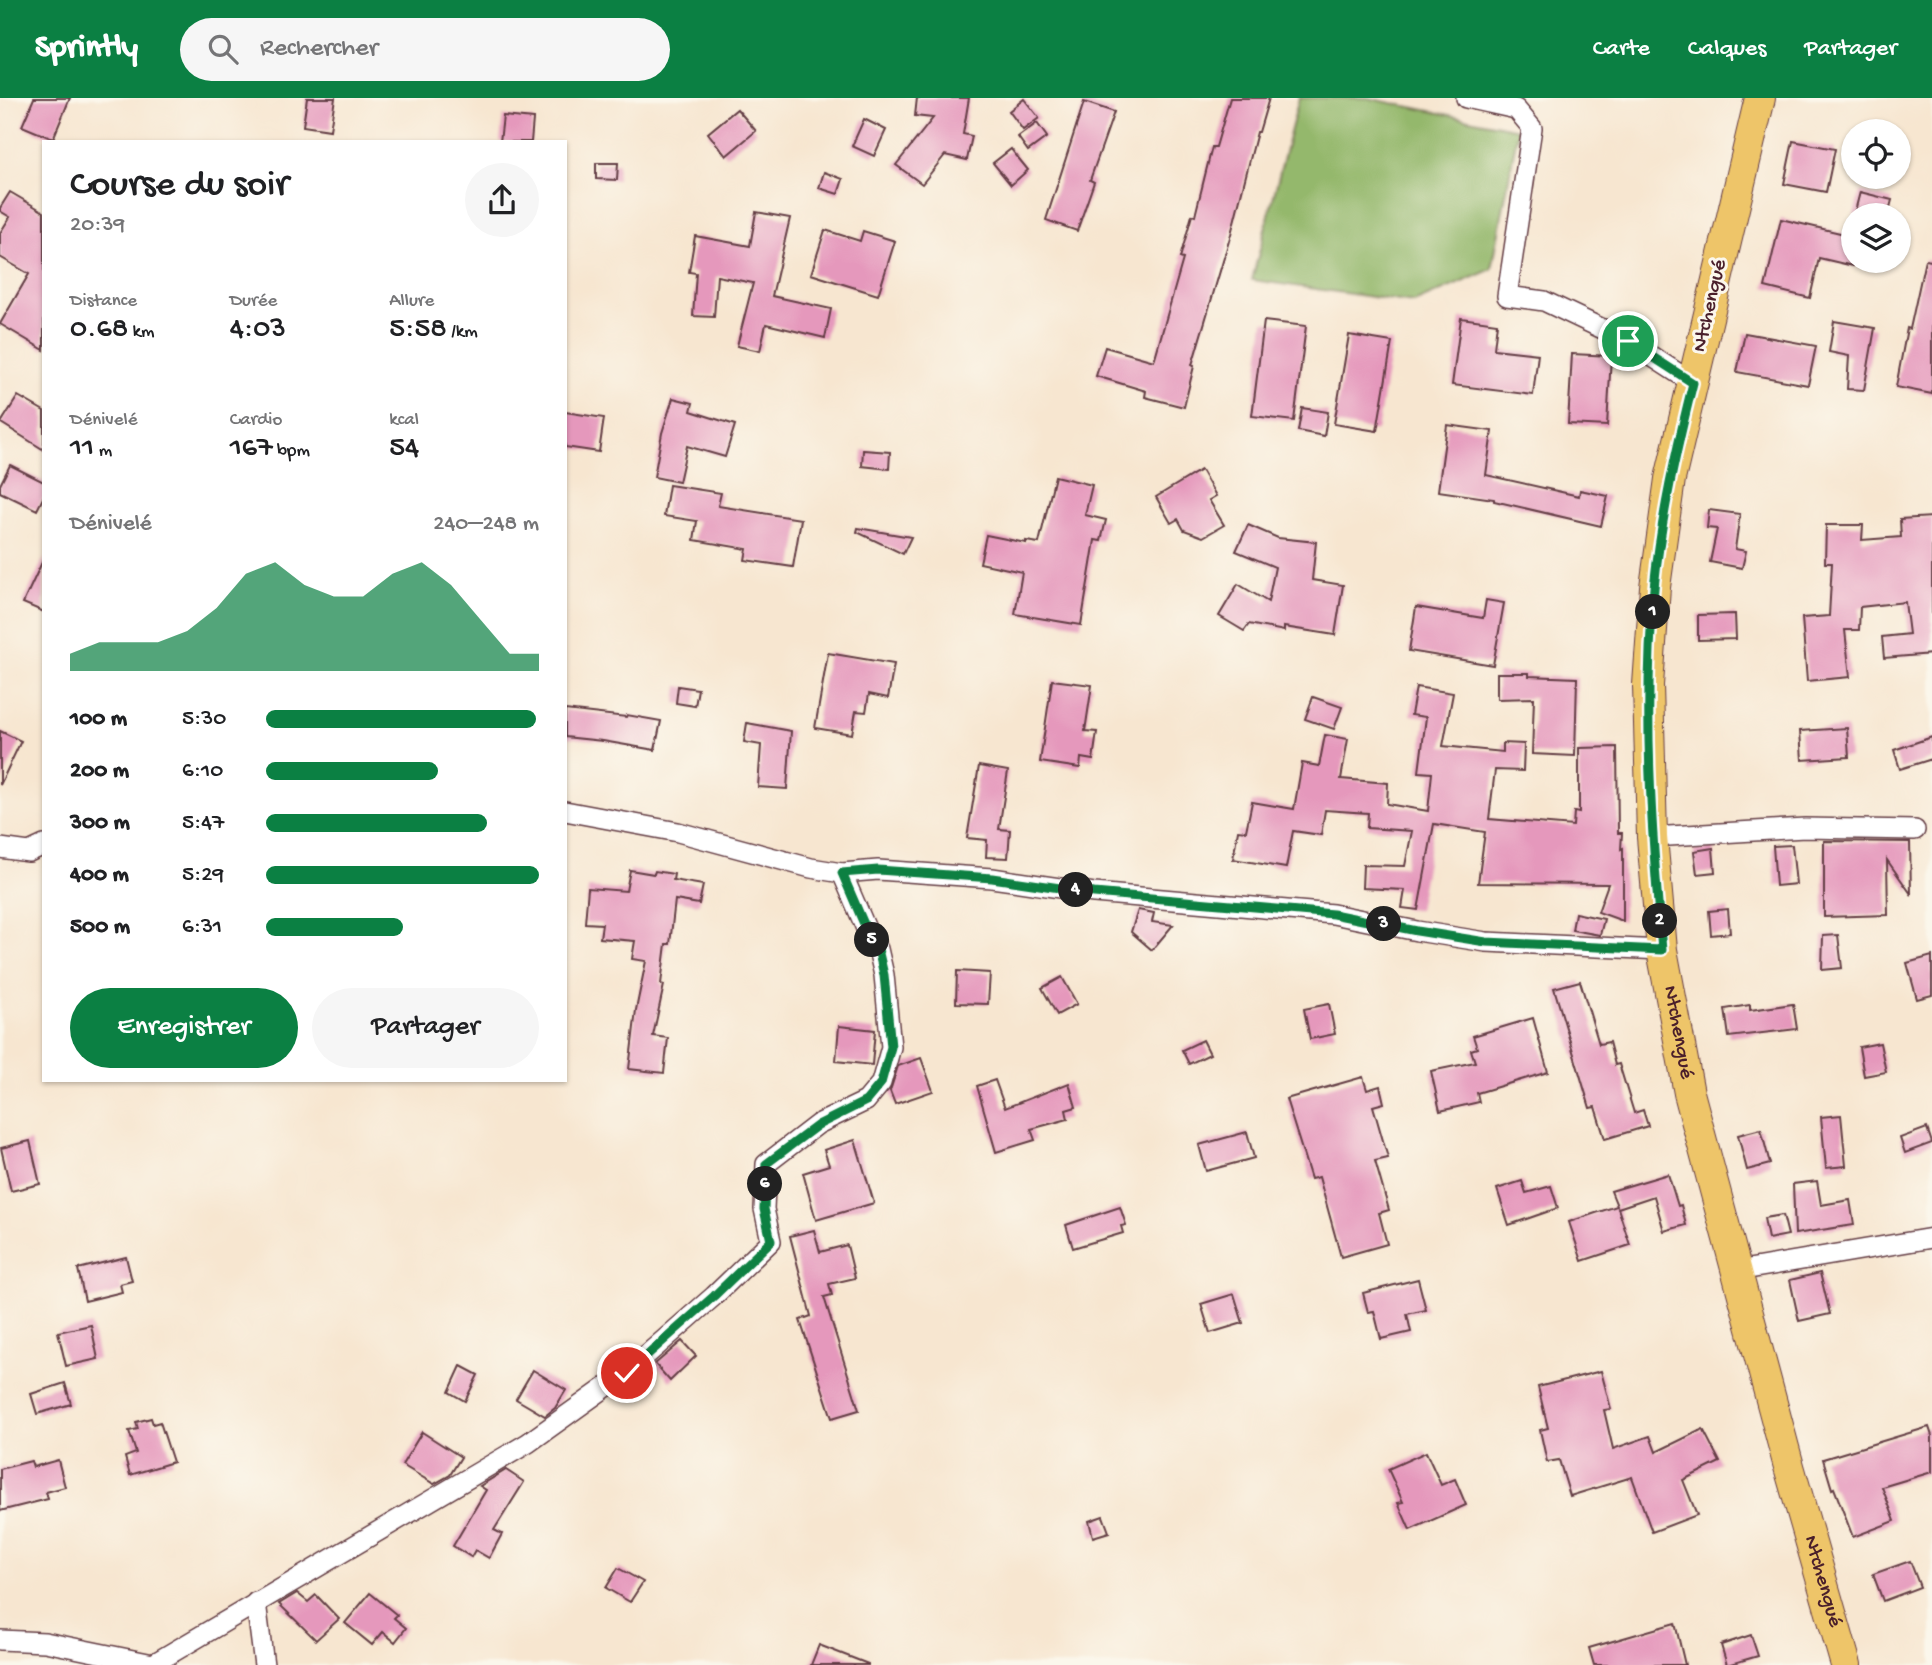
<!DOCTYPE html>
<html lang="fr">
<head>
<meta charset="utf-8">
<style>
  body { margin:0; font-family:"Gochi Hand",sans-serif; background:#f6f6f6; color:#202124; height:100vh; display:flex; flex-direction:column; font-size:26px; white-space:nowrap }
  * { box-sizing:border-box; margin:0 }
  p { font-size:23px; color:#757577 }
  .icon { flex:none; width:38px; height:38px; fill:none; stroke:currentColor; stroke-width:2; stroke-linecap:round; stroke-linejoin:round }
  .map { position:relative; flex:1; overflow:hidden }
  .details { position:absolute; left:42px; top:42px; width:525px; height:942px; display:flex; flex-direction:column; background:#fff; border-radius:0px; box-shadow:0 2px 5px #0004 }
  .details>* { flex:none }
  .tools { position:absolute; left:1841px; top:21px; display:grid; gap:14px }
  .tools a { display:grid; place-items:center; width:70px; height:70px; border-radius:50%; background:#fff; box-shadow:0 2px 5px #0004; font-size:35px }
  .pin { position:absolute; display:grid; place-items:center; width:60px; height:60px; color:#fff; margin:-30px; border:4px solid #fff; border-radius:50%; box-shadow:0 2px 7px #0007 }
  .km { position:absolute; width:35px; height:35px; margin:-18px; border-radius:50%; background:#222; color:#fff; font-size:19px; line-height:35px; text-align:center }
  .round { display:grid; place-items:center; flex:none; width:74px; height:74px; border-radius:37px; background:#f6f6f6 }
  .headline { display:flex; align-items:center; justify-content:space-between; height:119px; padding:0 28px }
  h1 { font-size:38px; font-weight:600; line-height:52px }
  .metrics { display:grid; grid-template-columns:repeat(3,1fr); gap:10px; height:119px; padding:7px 28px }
  .metrics div { display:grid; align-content:center }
  .metrics b { font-size:30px; font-weight:600 }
  .metrics small { font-size:19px; font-weight:400 }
  .metrics p { font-size:19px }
  .chart { height:196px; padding:14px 28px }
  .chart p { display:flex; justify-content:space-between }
  .chart svg { width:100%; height:126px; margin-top:7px; fill:#0b8043; opacity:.7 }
  .action { display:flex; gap:14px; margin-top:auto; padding:14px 28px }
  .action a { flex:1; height:80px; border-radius:42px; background:#0b8043; color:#fff; font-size:28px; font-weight:600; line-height:80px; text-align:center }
  .action a+a { background:#f6f6f6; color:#202124 }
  ul { padding:0 28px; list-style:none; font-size:23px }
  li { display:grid; grid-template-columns:112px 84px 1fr; align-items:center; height:52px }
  li i { height:18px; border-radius:9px; background:#0b8043 }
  header { display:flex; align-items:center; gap:42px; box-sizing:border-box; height:98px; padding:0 35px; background:#0b8043; color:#fff }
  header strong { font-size:33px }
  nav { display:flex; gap:38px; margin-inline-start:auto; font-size:24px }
  .search { width:490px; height:63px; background:#f6f6f6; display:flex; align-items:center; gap:18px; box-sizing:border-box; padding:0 24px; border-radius:38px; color:#757577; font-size:26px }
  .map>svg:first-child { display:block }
  .forest { fill:#94b86c; stroke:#6f6c4c; stroke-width:2 }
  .building { fill:#e598bc }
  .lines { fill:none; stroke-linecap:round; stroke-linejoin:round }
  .minor-casing { stroke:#643d44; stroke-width:22 }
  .primary-casing { stroke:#643d44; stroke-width:32 }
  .minor { stroke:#fff; stroke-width:19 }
  .primary { stroke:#eec569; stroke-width:30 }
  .route-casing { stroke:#fff; stroke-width:14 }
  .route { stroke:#0b8043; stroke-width:9 }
  .labels { text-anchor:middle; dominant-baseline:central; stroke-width:6; stroke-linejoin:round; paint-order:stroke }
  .street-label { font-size:21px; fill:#4a1f2b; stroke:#fbf7ec }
</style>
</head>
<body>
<header>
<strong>Sprintly</strong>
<div class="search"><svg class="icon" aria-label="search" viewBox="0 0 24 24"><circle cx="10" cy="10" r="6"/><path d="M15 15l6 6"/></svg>Rechercher</div>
<nav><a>Carte</a><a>Calques</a><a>Partager</a></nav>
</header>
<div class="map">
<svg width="1932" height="1567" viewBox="0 0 1932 1567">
  <rect width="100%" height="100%" fill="#fbf7ec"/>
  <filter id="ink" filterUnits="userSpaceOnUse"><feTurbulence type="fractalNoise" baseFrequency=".0143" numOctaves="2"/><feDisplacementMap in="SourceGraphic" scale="14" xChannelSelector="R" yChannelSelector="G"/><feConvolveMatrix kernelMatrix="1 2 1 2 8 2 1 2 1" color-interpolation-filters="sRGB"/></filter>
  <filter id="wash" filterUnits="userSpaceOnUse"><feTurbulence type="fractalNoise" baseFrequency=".00686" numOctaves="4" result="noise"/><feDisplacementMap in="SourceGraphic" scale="28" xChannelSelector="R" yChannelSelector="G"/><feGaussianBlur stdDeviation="1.57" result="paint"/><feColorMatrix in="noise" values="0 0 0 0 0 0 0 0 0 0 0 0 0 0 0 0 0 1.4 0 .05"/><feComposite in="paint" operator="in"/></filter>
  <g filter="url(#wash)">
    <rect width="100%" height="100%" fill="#f7e6d0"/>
    <!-- forest -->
    <polygon class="forest" points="1299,0 1367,0 1518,31 1492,171 1414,205 1252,182"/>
    <g id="blocks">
      <!-- building -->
      <g class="building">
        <polygon points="34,0 70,0 53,41 22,28"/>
        <polygon points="307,0 335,0 330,32 303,28"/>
        <polygon points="917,0 969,0 963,36 972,38 967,62 945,57 922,86 896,67 933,20 915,18"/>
        <polygon points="1230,0 1269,0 1259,34 1257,34 1231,136 1192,267 1194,268 1184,309 1145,299 1146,293 1096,278 1105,249 1154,263 1183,161 1180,160 1192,117 1195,118 1212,49 1216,49"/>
        <polygon points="1024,1 1039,20 1023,32 1009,13"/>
        <polygon points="1084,4 1114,14 1090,82 1094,84 1077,133 1046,122"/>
        <polygon points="737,11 756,33 726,58 708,35"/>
        <polygon points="503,18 533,21 531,44 500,44"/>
        <polygon points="864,21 886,32 874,58 852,48"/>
        <polygon points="1037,25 1047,39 1028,53 1018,39"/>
        <polygon points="1793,43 1835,51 1826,94 1784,86"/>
        <polygon points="1011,51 1028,72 1011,87 993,65"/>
        <polygon points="596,65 618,65 617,82 596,81"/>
        <polygon points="824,74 843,81 838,96 819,90"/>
        <polygon points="10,94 44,114 44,252 0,226 29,176 0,159 0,135 10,119 0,113 0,110"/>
        <polygon points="1860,94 1892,102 1888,117 1854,117"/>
        <polygon points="756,114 790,120 772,198 831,211 825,240 766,226 760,253 737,248 753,185 717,178 714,219 693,218 696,175 689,174 695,138 750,148"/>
        <polygon points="1781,121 1853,138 1853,168 1819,160 1810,200 1765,189"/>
        <polygon points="825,132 860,143 863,133 895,143 878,197 811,176"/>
        <polygon points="1925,162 1932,163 1932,296 1896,289 1907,230 1910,231"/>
        <polygon points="1461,220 1497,225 1494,251 1538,256 1533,297 1452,287"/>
        <polygon points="1264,223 1306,228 1294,323 1252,318"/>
        <polygon points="1834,223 1875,230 1864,292 1847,291 1849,258 1829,254"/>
        <polygon points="1745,235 1816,248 1808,287 1737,274"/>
        <polygon points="1349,237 1392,244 1377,333 1334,326"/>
        <polygon points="1572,256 1611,258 1607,328 1568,326"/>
        <polygon points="18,298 44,313 44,352 1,325"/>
        <polygon points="673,300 693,305 691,313 735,327 725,359 687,348 679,384 654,379 662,335"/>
        <polygon points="1302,310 1328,314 1324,338 1298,333"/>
        <polygon points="565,314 604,320 599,354 565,349"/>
        <polygon points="1447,327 1492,333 1486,377 1579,398 1580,392 1608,398 1601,428 1494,403 1494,401 1438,393"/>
        <polygon points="863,352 890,354 889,371 862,368"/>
        <polygon points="10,367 44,384 44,398 37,412 0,394 0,387"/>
        <polygon points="1201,372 1216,398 1209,402 1224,427 1203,439 1184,432 1178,421 1171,425 1156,399"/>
        <polygon points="1055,378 1092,387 1085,417 1106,422 1101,443 1095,442 1081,527 1015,516 1022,474 980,465 986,437 1026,445 1026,443 1039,445"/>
        <polygon points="669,387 721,395 718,408 801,421 793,469 745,462 747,451 694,442 697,423 664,418"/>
        <polygon points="1709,412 1740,416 1735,451 1746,453 1742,470 1710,464 1717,431 1707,430"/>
        <polygon points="1932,419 1932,556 1884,560 1882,539 1909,536 1905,504 1860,509 1859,532 1845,532 1850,579 1807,583 1802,520 1829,518 1832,465 1825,465 1826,427 1863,427 1862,442 1901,439 1900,421"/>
        <polygon points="1248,427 1278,440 1316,444 1312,482 1343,487 1335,537 1284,529 1284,533 1249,526 1244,533 1219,518 1238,486 1268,504 1275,469 1236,453"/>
        <polygon points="858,430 911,439 903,456 857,434"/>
        <polygon points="44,460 44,514 23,505"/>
        <polygon points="1486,502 1504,505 1493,567 1409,553 1416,509 1483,520"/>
        <polygon points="1735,516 1736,541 1698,542 1698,517"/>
        <polygon points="828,555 894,566 888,600 869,596 866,614 856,613 852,636 815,630"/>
        <polygon points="1497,575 1529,575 1529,578 1577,580 1575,658 1532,656 1534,600 1497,601"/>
        <polygon points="1052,582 1092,587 1085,633 1097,634 1093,662 1081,660 1080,670 1040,664"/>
        <polygon points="678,588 698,591 695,608 676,605"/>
        <polygon points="1416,589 1453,595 1443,648 1503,654 1503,645 1524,646 1523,673 1495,672 1489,721 1573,728 1574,714 1579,715 1579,650 1617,649 1618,735 1622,735 1621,751 1623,750 1623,823 1598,814 1608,786 1478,785 1485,734 1434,726 1418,812 1402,810 1405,792 1362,790 1363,767 1405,768 1412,733 1367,730 1368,715 1325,712 1321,737 1293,733 1286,770 1233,761 1238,732 1246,733 1252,704 1294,711 1302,665 1319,668 1325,637 1348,641 1341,681 1388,685 1387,706 1428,713 1432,675 1419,674 1426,619 1411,617"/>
        <polygon points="1313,599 1342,609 1334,631 1305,621"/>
        <polygon points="565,612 626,619 627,617 661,623 655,652 603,643 565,639"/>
        <polygon points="747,625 791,633 787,691 758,689 761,647 744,644"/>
        <polygon points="1847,630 1849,659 1802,662 1800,633"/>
        <polygon points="0,633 21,643 0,687"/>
        <polygon points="1932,639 1932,661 1900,671 1894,652"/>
        <polygon points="979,668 1008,673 999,731 1010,732 1008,760 986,759 987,742 967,740"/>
        <polygon points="1824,743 1910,744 1911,796 1887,762 1888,817 1824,819"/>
        <polygon points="1792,747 1796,786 1776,788 1773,748"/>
        <polygon points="1713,750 1715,774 1697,776 1694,753"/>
        <polygon points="630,772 654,776 655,773 674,776 673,782 703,787 699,806 675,802 670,846 666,846 661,886 664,887 653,938 668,940 664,975 629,971 636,912 646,863 632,861 635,843 600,840 602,826 585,825 588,790 626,793"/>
        <polygon points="1728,811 1730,835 1711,837 1709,813"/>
        <polygon points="1138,812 1154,815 1152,824 1173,827 1152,852 1131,834"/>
        <polygon points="1575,815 1604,821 1600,837 1572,832"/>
        <polygon points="1838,837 1842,870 1822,872 1823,838"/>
        <polygon points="1932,858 1932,897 1917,901 1907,865"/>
        <polygon points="957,873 990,875 988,906 956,905"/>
        <polygon points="1062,879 1077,906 1057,917 1042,890"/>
        <polygon points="1580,883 1599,946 1609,944 1615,967 1619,966 1634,1015 1643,1012 1648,1028 1605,1041 1595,1009 1590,1010 1554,890"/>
        <polygon points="1329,906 1335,936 1310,941 1304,911"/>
        <polygon points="1793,906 1797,931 1729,939 1725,911 1750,907 1750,912"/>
        <polygon points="1533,920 1548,974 1477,995 1479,1004 1440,1013 1431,973 1475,964 1471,952 1477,950 1473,938"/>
        <polygon points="839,928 875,932 872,967 836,963"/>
        <polygon points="1203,942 1210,956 1189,966 1182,952"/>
        <polygon points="1880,945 1886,974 1864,978 1859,949"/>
        <polygon points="921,960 933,993 895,1006 890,993 898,968"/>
        <polygon points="1363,979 1367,992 1380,988 1384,1005 1373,1008 1388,1060 1375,1063 1389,1112 1379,1115 1387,1146 1341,1159 1319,1079 1311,1081 1286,1001"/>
        <polygon points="995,982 1005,1010 1069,985 1076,1009 1066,1012 1068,1021 1031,1031 1035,1042 996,1054 977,988"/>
        <polygon points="1841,1017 1846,1068 1826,1070 1821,1019"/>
        <polygon points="1927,1030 1932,1045 1905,1055 1900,1040"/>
        <polygon points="1761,1031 1770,1066 1747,1072 1738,1037"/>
        <polygon points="1247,1034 1254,1060 1206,1073 1199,1047"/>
        <polygon points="855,1042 874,1105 816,1122 803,1075 829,1067 824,1052"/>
        <polygon points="30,1043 40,1086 11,1093 1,1050"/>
        <polygon points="1668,1076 1678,1108 1681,1107 1686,1127 1664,1133 1654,1098 1618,1110 1630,1147 1582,1163 1569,1124 1617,1108 1611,1093"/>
        <polygon points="1522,1083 1526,1095 1551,1088 1558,1110 1509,1127 1497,1091"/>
        <polygon points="1817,1083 1821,1107 1850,1102 1854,1127 1795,1136 1793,1086"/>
        <polygon points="1120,1109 1126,1127 1121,1128 1123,1135 1073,1150 1066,1127"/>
        <polygon points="1783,1117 1788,1137 1768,1141 1764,1120"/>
        <polygon points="814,1132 820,1154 847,1147 855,1180 829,1186 832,1197 824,1199 859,1312 832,1320 800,1222 811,1218 790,1138"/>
        <polygon points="126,1159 132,1183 120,1186 122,1194 85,1203 78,1171"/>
        <polygon points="1820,1175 1830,1216 1799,1223 1790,1182"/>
        <polygon points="1418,1181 1426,1212 1407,1216 1411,1234 1381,1241 1374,1213 1368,1214 1363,1195"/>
        <polygon points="1234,1196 1243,1225 1210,1235 1201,1206"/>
        <polygon points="91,1227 98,1261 66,1268 58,1234"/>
        <polygon points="682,1243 696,1258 670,1283 655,1266"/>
        <polygon points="461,1268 478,1277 465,1303 449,1294"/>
        <polygon points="533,1272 566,1292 555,1310 545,1318 516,1301"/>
        <polygon points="1601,1273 1611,1311 1604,1312 1613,1351 1650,1338 1656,1354 1703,1331 1720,1364 1683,1382 1697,1417 1652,1434 1632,1379 1570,1398 1559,1362 1547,1364 1540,1332 1548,1330 1538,1289"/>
        <polygon points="65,1285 71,1306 37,1316 31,1296"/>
        <polygon points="151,1320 153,1326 160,1324 173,1364 130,1377 125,1359 136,1355 129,1333 138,1331 136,1324"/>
        <polygon points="1929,1329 1932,1338 1932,1374 1882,1389 1895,1423 1853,1439 1834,1390 1832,1391 1823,1361"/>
        <polygon points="422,1334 461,1359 450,1377 434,1386 402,1367"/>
        <polygon points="1426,1354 1441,1387 1455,1381 1466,1407 1410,1432 1398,1405 1403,1404 1388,1371"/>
        <polygon points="58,1362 65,1389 46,1394 48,1401 0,1413 0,1371 31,1363 33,1369"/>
        <polygon points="506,1372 524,1384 494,1432 502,1436 489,1460 475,1452 471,1459 453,1448 486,1392 480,1388"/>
        <polygon points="1103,1418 1109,1434 1093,1439 1089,1423"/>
        <polygon points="1910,1463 1920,1489 1883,1503 1873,1476"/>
        <polygon points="618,1470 643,1484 630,1504 606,1490"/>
        <polygon points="297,1495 308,1504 316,1497 339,1521 316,1542 279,1506"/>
        <polygon points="370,1495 397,1517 394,1520 406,1530 395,1544 383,1534 372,1547 345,1525"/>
        <polygon points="1675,1525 1685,1567 1594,1567 1589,1550"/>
        <polygon points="1751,1537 1758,1558 1727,1567 1721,1547"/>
        <polygon points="819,1547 868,1566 868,1567 811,1567"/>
      </g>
    </g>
  </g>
  <g filter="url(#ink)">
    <use href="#blocks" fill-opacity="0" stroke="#643d44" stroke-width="2"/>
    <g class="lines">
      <!-- minor casing -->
      <g class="minor-casing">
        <g id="minor">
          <polyline points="1466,0 1516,11 1532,30 1507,198 1544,203 1628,243 1693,285"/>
          <polyline points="565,713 678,734 811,770 842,775 878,772 992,780 1094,795 1333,816 1417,833 1486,844 1662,852"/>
          <polyline points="1652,739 1805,730 1915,732"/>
          <polyline points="0,750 29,754 44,747"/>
          <polyline points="1737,1173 1932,1140"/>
          <polyline points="256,1504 264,1567"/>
          <polyline points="0,1542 45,1544 153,1566 528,1345 627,1274 714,1198 771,1143 764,1111 766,1066 818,1026 866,1003 881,985 891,949 884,877 878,851 867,833 842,775"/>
        </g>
      </g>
      <!-- primary casing -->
      <g class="primary-casing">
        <g id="primary">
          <path id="s1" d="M1760,0L1670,381L1655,489L1648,587L1652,739L1662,852L1689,995L1788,1365L1846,1567"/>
        </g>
      </g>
      <!-- minor -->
      <use href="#minor" class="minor"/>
      <!-- primary -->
      <use href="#primary" class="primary"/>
    </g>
  </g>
  <g class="lines" filter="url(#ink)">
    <!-- route casing -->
    <g class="route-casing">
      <path id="route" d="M627,1275L714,1198L771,1143L764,1111L766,1066L818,1027L866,1003L881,985L891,949L884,877L878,851L867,833L842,775L878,772L992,780L1094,795L1333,816L1417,833L1486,844L1662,852C1651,732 1643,611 1654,490C1661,420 1676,353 1693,285L1628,243"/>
    </g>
    <!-- route -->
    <use href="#route" class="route"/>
  </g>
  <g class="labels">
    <!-- street labels -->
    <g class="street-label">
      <text transform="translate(1711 208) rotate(-77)">Ntchengué</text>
      <text stroke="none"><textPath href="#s1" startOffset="948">Ntchengué</textPath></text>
      <text stroke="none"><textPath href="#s1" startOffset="1516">Ntchengué</textPath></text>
    </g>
  </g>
</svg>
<div class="tools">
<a><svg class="icon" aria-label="locate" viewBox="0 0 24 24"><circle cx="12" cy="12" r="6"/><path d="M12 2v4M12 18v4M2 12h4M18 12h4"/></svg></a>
<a><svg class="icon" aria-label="layers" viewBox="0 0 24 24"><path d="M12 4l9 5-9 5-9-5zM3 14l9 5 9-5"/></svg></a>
</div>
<div class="pin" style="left:1628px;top:243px;background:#1e9e55"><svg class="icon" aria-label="arrive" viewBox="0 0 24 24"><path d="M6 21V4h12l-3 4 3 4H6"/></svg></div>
<div class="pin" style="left:627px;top:1275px;background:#d93025"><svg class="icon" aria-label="check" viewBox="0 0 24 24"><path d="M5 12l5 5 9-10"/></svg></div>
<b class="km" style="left:1653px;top:514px">1</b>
<b class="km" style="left:1660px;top:823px">2</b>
<b class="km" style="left:1384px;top:826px">3</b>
<b class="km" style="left:1076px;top:792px">4</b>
<b class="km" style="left:872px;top:842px">5</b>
<b class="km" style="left:765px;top:1086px">6</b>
<section class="details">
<div class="headline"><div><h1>Course du soir</h1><p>20:39</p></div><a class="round"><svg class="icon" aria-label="share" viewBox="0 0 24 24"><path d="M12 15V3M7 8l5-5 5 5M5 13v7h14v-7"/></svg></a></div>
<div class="metrics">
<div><p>Distance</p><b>0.68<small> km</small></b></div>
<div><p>Durée</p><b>4:03</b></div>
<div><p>Allure</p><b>5:58<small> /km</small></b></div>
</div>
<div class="metrics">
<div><p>Dénivelé</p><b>11<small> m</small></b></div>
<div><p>Cardio</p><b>167<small> bpm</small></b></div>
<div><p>kcal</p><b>54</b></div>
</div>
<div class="chart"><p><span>Dénivelé</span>240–248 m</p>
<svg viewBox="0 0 160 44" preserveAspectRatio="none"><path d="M0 44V38L10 34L20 34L30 34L40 30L50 22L60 10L70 6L80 14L90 18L100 18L110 10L120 6L130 14L140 26L150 38L160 38V44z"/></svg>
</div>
<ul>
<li><b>100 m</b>5:30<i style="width:99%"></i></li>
<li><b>200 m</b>6:10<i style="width:63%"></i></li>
<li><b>300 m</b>5:47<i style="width:81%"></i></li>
<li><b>400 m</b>5:29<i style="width:100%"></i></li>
<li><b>500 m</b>6:31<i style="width:50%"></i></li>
</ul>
<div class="action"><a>Enregistrer</a><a>Partager</a></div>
</section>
</div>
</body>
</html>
